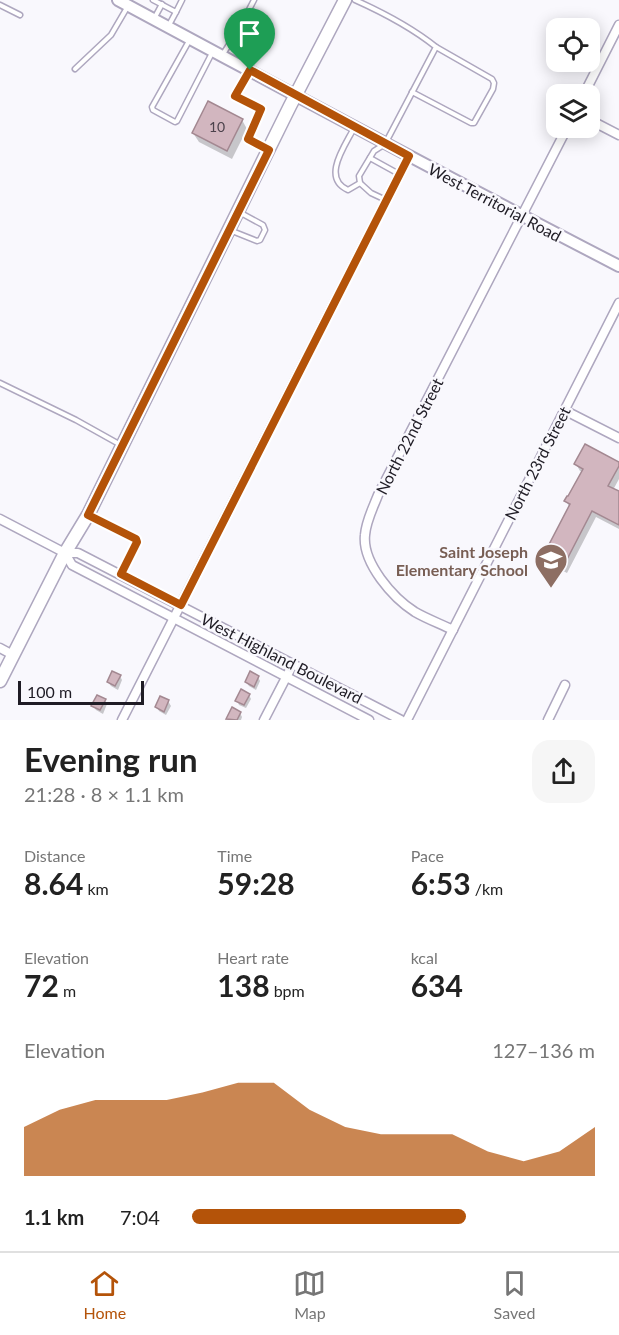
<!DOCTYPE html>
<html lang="en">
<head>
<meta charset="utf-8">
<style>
  body { margin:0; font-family:Lato,sans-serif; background:#f6f6f6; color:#222; height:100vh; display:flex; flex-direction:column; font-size:22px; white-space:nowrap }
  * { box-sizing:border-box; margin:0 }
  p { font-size:20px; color:#767676 }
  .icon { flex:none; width:33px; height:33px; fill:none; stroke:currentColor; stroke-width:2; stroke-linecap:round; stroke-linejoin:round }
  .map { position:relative; height:720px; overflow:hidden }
  .panel { display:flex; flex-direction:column; background:#fff; flex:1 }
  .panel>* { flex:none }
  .buttons { position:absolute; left:546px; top:18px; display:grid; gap:12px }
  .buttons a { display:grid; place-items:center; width:54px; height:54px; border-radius:12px; background:#fff; box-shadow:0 3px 15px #0003; font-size:30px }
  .scale { position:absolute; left:18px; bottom:15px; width:126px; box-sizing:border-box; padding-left:6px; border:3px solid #1f1c25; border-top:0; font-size:16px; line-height:21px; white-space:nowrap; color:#1f1c25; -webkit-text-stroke:4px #f9f8fd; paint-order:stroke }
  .pin { position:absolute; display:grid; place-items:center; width:51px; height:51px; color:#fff; margin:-62px -26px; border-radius:50% 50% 50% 0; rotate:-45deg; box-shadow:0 0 6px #0007 }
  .pin .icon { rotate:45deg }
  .round { display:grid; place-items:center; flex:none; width:63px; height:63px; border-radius:18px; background:#f6f6f6 }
  .summary { display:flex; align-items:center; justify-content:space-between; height:102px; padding:0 24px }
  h1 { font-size:33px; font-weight:700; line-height:45px }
  .stats { display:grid; grid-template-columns:repeat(3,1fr); gap:9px; height:102px; padding:6px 24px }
  .stats div { display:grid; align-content:center }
  .stats b { font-size:30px; font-weight:700 }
  .stats small { font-size:16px; font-weight:400 }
  .stats p { font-size:16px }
  .chart { height:168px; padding:12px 24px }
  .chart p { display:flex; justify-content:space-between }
  .chart svg { width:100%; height:108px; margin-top:6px; fill:#b45309; opacity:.7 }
  ul { padding:0 24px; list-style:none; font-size:20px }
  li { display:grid; grid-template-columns:96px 72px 1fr; align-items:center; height:45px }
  li i { height:15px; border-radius:8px; background:#b45309 }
  .tab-bar { display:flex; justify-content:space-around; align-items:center; height:84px; border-top:2px solid #e0e0e0; background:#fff; font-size:16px; color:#767676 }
  .tab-bar a { display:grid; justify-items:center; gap:3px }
  .tab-bar .current { color:#b45309 }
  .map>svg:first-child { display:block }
  .shadow { fill:#0003 }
  .building { fill:#d2b6bf; stroke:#a38891; stroke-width:1.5 }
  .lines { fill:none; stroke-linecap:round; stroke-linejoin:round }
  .service-casing { stroke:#aea7bf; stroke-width:7 }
  .minor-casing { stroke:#aea7bf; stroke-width:11 }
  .tertiary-casing { stroke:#aea7bf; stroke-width:14 }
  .secondary-casing { stroke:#aea7bf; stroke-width:15 }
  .service { stroke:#fff; stroke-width:4 }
  .minor { stroke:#fff; stroke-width:8 }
  .tertiary { stroke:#fff; stroke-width:10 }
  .secondary { stroke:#fff; stroke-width:12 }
  .route-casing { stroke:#fff; stroke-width:12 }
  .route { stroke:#b45309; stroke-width:8 }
  .labels { text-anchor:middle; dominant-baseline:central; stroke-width:5; stroke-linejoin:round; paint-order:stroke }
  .number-label { font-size:14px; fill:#4c424c }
  .street-label { font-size:16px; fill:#1f1c25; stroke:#f9f8fd }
  .education-label { font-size:16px; font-weight:bold; fill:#785e54; stroke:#f9f8fd; text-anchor:end }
</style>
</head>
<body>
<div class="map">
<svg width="619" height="720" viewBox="0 0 619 720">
  <rect width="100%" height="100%" fill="#f9f8fd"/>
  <!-- shadow -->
  <g class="shadow">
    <polygon points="242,120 247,129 232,159 199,142 193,133"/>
    <polygon points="576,464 619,464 619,479 613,490 619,493 619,529 596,517 567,573 548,563 544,556 570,508 566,501 583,472 580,471"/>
    <polygon points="120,676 122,680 118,690 111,686 108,682"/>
    <polygon points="258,677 260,681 256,690 249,686 246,682"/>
    <polygon points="249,695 251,699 246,708 239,705 237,700"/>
    <polygon points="105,700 107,704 103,714 96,710 93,706"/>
    <polygon points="168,701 171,706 166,715 159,711 157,707"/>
    <polygon points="240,713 242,717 241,720 229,720 228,718"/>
  </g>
  <!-- building -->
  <g class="building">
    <polygon points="208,101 243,119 227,151 192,133"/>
    <polygon points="585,444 619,462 619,466 608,486 619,491 619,525 592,511 563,567 543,556 570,504 564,501 567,496 568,496 583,469 574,464"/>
    <polygon points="112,671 121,675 115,686 107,682"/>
    <polygon points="250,671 259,676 254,687 245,682"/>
    <polygon points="241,689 250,694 244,705 235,701"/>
    <polygon points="97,695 106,699 100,710 91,706"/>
    <polygon points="160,696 169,700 164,712 155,707"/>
    <polygon points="232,707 241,712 237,720 226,719"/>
  </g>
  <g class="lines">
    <!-- service casing -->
    <g class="service-casing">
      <g id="service">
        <polyline points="153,0 176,12 182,0"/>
        <polyline points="0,5 20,15"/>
        <polyline points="155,17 162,4"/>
        <polyline points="169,25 176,12"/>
        <polyline points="189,41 152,107 153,110 175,122 177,121 213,51"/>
        <polyline points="230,45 237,47 242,51 243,57 240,65"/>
        <polyline points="223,54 239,29 254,0"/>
        <polyline points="75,69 111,35 128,6"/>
        <polyline points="250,71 235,96 261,109 248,139 266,148"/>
        <polyline points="412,92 471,123 474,123 493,89 494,83 492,79 436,47"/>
        <path d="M354,128C345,146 321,178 348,190L360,183L359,176L374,151L385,144L436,47C411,27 384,13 355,0"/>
        <polyline points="370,158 399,174"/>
        <polyline points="360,183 371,193 386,200"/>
        <polyline points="232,231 257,241 260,240 265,230 263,225 239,212"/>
        <polyline points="0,383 76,420 119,444"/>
        <polyline points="89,516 136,539 137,542 121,574"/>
      </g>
    </g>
    <!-- minor casing -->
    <g class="minor-casing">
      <g id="minor">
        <polyline points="584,94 619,25"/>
        <polyline points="590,120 619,135"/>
        <polyline points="564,410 619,438"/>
        <polyline points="0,519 65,553 72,565 369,720"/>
        <polyline points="65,553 78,553 401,720"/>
        <path d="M453,630C441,624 427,619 415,612C393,598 362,563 365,535C366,521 373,508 378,495L567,128"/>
        <polyline points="0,648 13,655"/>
        <polyline points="122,720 409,156"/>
        <polyline points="264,720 293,664"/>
        <polyline points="407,720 619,303"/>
        <polyline points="548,720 565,685"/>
      </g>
    </g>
    <!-- tertiary casing -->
    <g class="tertiary-casing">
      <path id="tertiary" d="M118,0C285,90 451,179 619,266"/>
    </g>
    <!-- secondary casing -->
    <g class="secondary-casing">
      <polyline id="secondary" points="0,681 65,553 88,515 290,106 345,0"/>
    </g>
    <!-- service -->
    <use href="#service" class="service"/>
    <!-- minor -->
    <use href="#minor" class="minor"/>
    <!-- tertiary -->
    <use href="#tertiary" class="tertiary"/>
    <!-- secondary -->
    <use href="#secondary" class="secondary"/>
  </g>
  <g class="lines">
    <!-- route casing -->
    <g class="route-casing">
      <polygon id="route" points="250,70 409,156 181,605 121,574 137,542 136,539 88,515 269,150 248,139 261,109 235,96"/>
    </g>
    <!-- route -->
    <use href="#route" class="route"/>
  </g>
  <!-- icons -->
  <defs>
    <g id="school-pin" transform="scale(1.725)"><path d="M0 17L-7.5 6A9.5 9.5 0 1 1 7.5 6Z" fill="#8d6e63" stroke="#f9f8fd"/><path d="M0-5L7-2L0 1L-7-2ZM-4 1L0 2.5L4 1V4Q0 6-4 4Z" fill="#fff"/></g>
  </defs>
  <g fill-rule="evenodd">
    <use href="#school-pin" x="551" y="560"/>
  </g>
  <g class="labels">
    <!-- number labels -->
    <g class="number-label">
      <text x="217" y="126">10</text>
    </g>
    <!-- street labels -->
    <g class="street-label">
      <text transform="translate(495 202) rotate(28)">West Territorial Road</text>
      <text transform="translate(409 436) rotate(-63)">North 22nd Street</text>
      <text transform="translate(537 463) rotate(-63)">North 23rd Street</text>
      <text transform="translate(282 658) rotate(27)">West Highland Boulevard</text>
    </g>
    <!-- education labels -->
    <g class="education-label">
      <text x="528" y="551">Saint Joseph<tspan x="528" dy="18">Elementary School</tspan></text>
    </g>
  </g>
</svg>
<div class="buttons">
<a><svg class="icon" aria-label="locate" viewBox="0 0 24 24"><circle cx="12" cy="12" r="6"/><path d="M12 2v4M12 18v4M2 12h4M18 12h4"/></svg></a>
<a><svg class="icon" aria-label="layers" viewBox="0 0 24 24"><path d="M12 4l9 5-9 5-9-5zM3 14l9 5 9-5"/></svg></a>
</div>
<div class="scale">100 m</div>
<div class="pin" style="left:250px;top:70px;background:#1e9e55"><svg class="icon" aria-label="arrive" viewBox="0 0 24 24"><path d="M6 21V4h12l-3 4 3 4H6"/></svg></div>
</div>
<section class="panel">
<div class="summary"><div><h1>Evening run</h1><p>21:28 · 8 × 1.1 km</p></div><a class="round"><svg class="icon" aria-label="share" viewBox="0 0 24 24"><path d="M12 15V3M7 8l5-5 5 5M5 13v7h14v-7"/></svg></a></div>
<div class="stats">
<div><p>Distance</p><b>8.64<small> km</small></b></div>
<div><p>Time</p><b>59:28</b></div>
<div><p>Pace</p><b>6:53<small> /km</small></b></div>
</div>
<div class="stats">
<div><p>Elevation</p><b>72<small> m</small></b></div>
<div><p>Heart rate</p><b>138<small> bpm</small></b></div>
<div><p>kcal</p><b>634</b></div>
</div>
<div class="chart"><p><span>Elevation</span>127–136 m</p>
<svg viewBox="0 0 160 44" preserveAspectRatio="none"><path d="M0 44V24L10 17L20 13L30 13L40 13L50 10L60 6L70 6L80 17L90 24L100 27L110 27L120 27L130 34L140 38L150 34L160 24V44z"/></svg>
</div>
<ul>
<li><b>1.1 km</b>7:04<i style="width:68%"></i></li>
</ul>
</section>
<nav class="tab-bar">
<a class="current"><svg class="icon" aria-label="home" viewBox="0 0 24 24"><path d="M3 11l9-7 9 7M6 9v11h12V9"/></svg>Home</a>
<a><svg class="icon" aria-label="map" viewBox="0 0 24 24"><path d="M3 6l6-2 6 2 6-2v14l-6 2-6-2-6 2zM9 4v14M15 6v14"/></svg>Map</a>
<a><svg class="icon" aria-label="saved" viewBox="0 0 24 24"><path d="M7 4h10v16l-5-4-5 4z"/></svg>Saved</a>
</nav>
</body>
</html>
